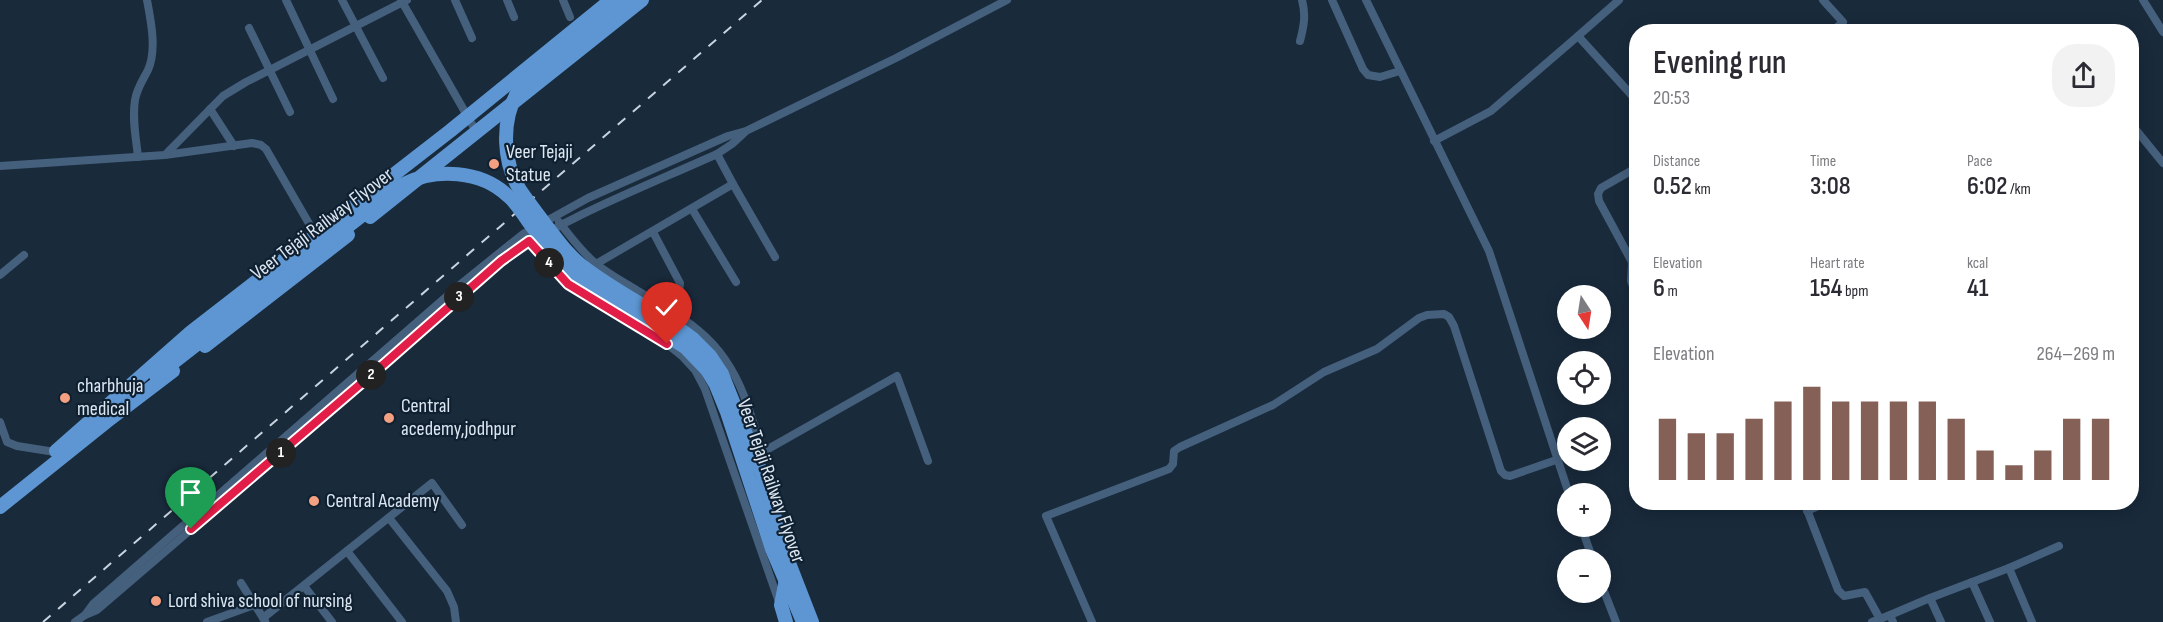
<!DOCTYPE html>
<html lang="en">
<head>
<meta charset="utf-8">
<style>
  body { margin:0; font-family:"Sofia Sans Condensed",sans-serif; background:#f2f2f3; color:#2b2b33; height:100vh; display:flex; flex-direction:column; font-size:22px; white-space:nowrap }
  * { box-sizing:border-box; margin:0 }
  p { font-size:20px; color:#7c7c81 }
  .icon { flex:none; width:33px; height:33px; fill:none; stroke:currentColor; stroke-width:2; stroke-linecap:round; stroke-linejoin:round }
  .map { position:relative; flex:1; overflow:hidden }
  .details { position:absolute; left:1629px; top:24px; width:510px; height:486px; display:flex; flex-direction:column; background:#fff; border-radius:24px; box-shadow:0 3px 15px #0003 }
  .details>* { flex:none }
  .needle { width:39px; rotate:168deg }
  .controls { position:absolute; left:1557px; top:285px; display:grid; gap:12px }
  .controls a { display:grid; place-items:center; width:54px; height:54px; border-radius:50%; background:#fff; box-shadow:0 3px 15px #0003; font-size:30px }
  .pin { position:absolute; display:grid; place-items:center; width:51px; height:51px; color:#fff; margin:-62px -26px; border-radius:50% 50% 50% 0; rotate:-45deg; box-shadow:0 0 6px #0007 }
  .pin .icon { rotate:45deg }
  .km { position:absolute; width:30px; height:30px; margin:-15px; border-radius:50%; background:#222; color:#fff; font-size:16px; line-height:30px; text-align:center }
  .round { display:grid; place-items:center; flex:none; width:63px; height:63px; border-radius:24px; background:#f2f2f3 }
  .summary { display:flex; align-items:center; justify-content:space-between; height:102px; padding:0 24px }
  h1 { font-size:33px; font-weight:600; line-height:45px }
  .figures { display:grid; grid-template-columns:repeat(3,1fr); gap:9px; height:102px; padding:6px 24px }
  .figures div { display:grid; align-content:center }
  .figures b { font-size:26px; font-weight:600 }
  .figures small { font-size:16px; font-weight:400 }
  .figures p { font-size:16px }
  .chart { height:168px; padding:12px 24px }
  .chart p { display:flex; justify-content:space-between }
  .chart svg { width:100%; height:108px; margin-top:6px; stroke:#856057; stroke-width:6 }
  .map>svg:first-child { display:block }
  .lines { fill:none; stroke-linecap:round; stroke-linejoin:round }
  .minor { stroke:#45607d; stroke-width:8 }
  .primary { stroke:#5d96d2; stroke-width:14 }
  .rail { stroke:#c8d4df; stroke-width:2; stroke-dasharray:10 10; stroke-linecap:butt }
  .primary-bridge { stroke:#5d96d2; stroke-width:14 }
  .route-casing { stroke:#fff; stroke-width:12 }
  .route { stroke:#e11d48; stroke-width:8 }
  .poi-dot { fill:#f3a082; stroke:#0f2031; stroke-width:2 }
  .labels { text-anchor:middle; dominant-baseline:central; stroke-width:4.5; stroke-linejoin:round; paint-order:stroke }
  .poi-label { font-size:20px; fill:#dce7f2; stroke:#0f2031; text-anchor:start }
  .street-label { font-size:20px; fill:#dce7f2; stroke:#0f2031 }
</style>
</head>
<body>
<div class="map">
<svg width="2163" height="622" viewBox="0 0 2163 622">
  <rect width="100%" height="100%" fill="#192a3b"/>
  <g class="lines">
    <!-- minor -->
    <g class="minor">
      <polyline points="286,0 333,99"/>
      <polyline points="342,0 383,78"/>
      <polyline points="401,0 477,133"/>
      <polyline points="455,0 472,38"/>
      <polyline points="507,0 514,17"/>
      <polyline points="563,0 570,17"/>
      <polyline points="1332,0 1363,69 1368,75 1380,77 1400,71"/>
      <polyline points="1366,0 1489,251 1569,494"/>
      <polyline points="1823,0 1843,22 1831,32"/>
      <polyline points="2143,0 2163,32"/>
      <polyline points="249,28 290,112"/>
      <polyline points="1578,36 1619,0"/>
      <path d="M1300,41C1304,26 1306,15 1302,0"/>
      <polyline points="210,109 234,146"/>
      <polyline points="2132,125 2163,163"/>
      <polyline points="1434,141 1491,111 1578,36 1636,100"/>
      <polyline points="166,154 223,96 246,82 407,0"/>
      <path d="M138,157C136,138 132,119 135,100C137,88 143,80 148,70C157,50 151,21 147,0"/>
      <polyline points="0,166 165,155 252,143 261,145 266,149 315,234"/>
      <polyline points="1636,168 1601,188 1598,194 1599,201 1632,262 1631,281 1636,295"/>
      <polyline points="733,184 775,257"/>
      <polyline points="692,209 736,282"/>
      <path d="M559,222C570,236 581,251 595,263C608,274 624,282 638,291C693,323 727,343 748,407C755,427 761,444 761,465"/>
      <polyline points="653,232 680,283 677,314"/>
      <polyline points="526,238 568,284 667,344 683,357 695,370 705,389 779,602"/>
      <polyline points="596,264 733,184 717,154"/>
      <polyline points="0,275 24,255"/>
      <polyline points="0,422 7,442 17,446 55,452"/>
      <polyline points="761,453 897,376 928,461"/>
      <polyline points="1804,502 1838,590 1844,596 1865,592 1880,619"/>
      <polyline points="2044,502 2045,505"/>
      <polyline points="1807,511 1827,502"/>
      <polyline points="389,518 447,591 454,607 456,622"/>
      <polyline points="1581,526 1593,560"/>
      <polyline points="347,551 402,622"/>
      <polyline points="2009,568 2032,622"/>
      <polyline points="1600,581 1616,622"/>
      <polyline points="1972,582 1990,622"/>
      <polyline points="241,583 265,621"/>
      <polyline points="304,586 332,622"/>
      <polyline points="1930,598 2009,568 2059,546"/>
      <polyline points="85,615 93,604 462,283 523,234 588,198 728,136 746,131 896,58 1007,0"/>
      <polyline points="1890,615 1930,598 1941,622"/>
      <polyline points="263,618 432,483 462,525"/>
      <path d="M75,622L85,615L97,610L385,363L500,261C567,216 644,187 717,154L732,144L745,132"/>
      <polyline points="207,622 254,605"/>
      <polyline points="1092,622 1046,516 1169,469 1173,464 1174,451 1180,447 1273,405 1324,372 1377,349 1419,318 1427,315 1444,314 1449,317 1454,326 1501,471 1505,475 1510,476 1556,460"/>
      <polyline points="1872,622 1890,615 1893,622"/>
    </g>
    <!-- primary -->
    <g class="primary">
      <polyline points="370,217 642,0"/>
      <polyline points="693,339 710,356 722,374 761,472 789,563 812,622"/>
      <polyline points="205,346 348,235"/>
      <polyline points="56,451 191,332 450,131 611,0"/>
      <polyline points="0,507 106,422 173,371"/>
      <polyline points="786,622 781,605 787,574"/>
    </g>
    <!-- rail -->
    <polyline class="rail" points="43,622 762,0"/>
    <!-- primary-bridge -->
    <g class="primary-bridge">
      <path d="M626,0L535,72C528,79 522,85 517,93C501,122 503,163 520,190C528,202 537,213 545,224C557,239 569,257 585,268C619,294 659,312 693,339"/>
      <path d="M156,376L374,206C383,199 393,190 404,184C436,168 481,170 508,196C516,202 522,213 528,221C542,240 556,259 572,275L685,347L707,370L716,385L727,412L772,549L803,622"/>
    </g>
  </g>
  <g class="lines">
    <!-- route casing -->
    <g class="route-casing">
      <polyline id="route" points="191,529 385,363 501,261 529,241 568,284 667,344"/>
    </g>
    <!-- route -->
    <use href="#route" class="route"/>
  </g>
  <!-- markers -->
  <g class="poi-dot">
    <circle cx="494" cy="164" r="6"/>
    <circle cx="65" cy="398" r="6"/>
    <circle cx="389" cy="418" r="6"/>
    <circle cx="314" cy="501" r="6"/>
    <circle cx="156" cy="601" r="6"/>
  </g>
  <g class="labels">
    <!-- poi labels -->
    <g class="poi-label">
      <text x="506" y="152">Veer Tejaji<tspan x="506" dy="23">Statue</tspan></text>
      <text x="77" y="386">charbhuja<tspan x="77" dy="23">medical</tspan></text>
      <text x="401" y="406">Central<tspan x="401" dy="23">acedemy,jodhpur</tspan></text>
      <text x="326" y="501">Central Academy</text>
      <text x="168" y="601">Lord shiva school of nursing</text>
    </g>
    <!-- street labels -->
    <g class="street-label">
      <text transform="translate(322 224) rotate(-37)">Veer Tejaji Railway Flyover</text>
      <text transform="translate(771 481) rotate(71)">Veer Tejaji Railway Flyover</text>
    </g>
  </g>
</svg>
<div class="controls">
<a><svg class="needle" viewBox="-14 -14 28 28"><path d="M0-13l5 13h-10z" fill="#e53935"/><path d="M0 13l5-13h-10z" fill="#7c7c81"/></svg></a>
<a><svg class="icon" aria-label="locate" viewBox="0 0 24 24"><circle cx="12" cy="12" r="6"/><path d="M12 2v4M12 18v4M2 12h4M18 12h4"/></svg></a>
<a><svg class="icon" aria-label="layers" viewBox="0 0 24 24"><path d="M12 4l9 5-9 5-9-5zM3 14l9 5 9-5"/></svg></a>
<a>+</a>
<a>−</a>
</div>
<div class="pin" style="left:191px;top:529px;background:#1e9e55"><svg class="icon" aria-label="arrive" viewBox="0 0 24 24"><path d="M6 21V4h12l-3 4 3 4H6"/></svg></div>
<div class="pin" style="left:667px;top:344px;background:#d93025"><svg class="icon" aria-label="check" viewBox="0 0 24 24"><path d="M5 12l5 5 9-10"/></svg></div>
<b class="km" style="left:281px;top:453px">1</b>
<b class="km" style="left:371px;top:375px">2</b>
<b class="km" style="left:459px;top:297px">3</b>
<b class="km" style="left:549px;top:263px">4</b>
<section class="details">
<div class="summary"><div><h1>Evening run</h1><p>20:53</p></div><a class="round"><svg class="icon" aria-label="share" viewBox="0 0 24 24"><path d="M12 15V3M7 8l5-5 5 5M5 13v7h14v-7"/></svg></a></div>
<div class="figures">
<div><p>Distance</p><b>0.52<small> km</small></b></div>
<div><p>Time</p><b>3:08</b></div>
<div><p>Pace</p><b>6:02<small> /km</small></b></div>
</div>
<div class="figures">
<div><p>Elevation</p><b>6<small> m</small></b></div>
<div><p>Heart rate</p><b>154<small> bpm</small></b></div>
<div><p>kcal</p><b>41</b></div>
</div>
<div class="chart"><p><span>Elevation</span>264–269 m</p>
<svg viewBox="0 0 160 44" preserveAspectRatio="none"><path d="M5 44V19M15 44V25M25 44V25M35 44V19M45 44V12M55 44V6M65 44V12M75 44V12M85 44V12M95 44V12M105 44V19M115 44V32M125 44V38M135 44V32M145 44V19M155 44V19"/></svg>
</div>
</section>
</div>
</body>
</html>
